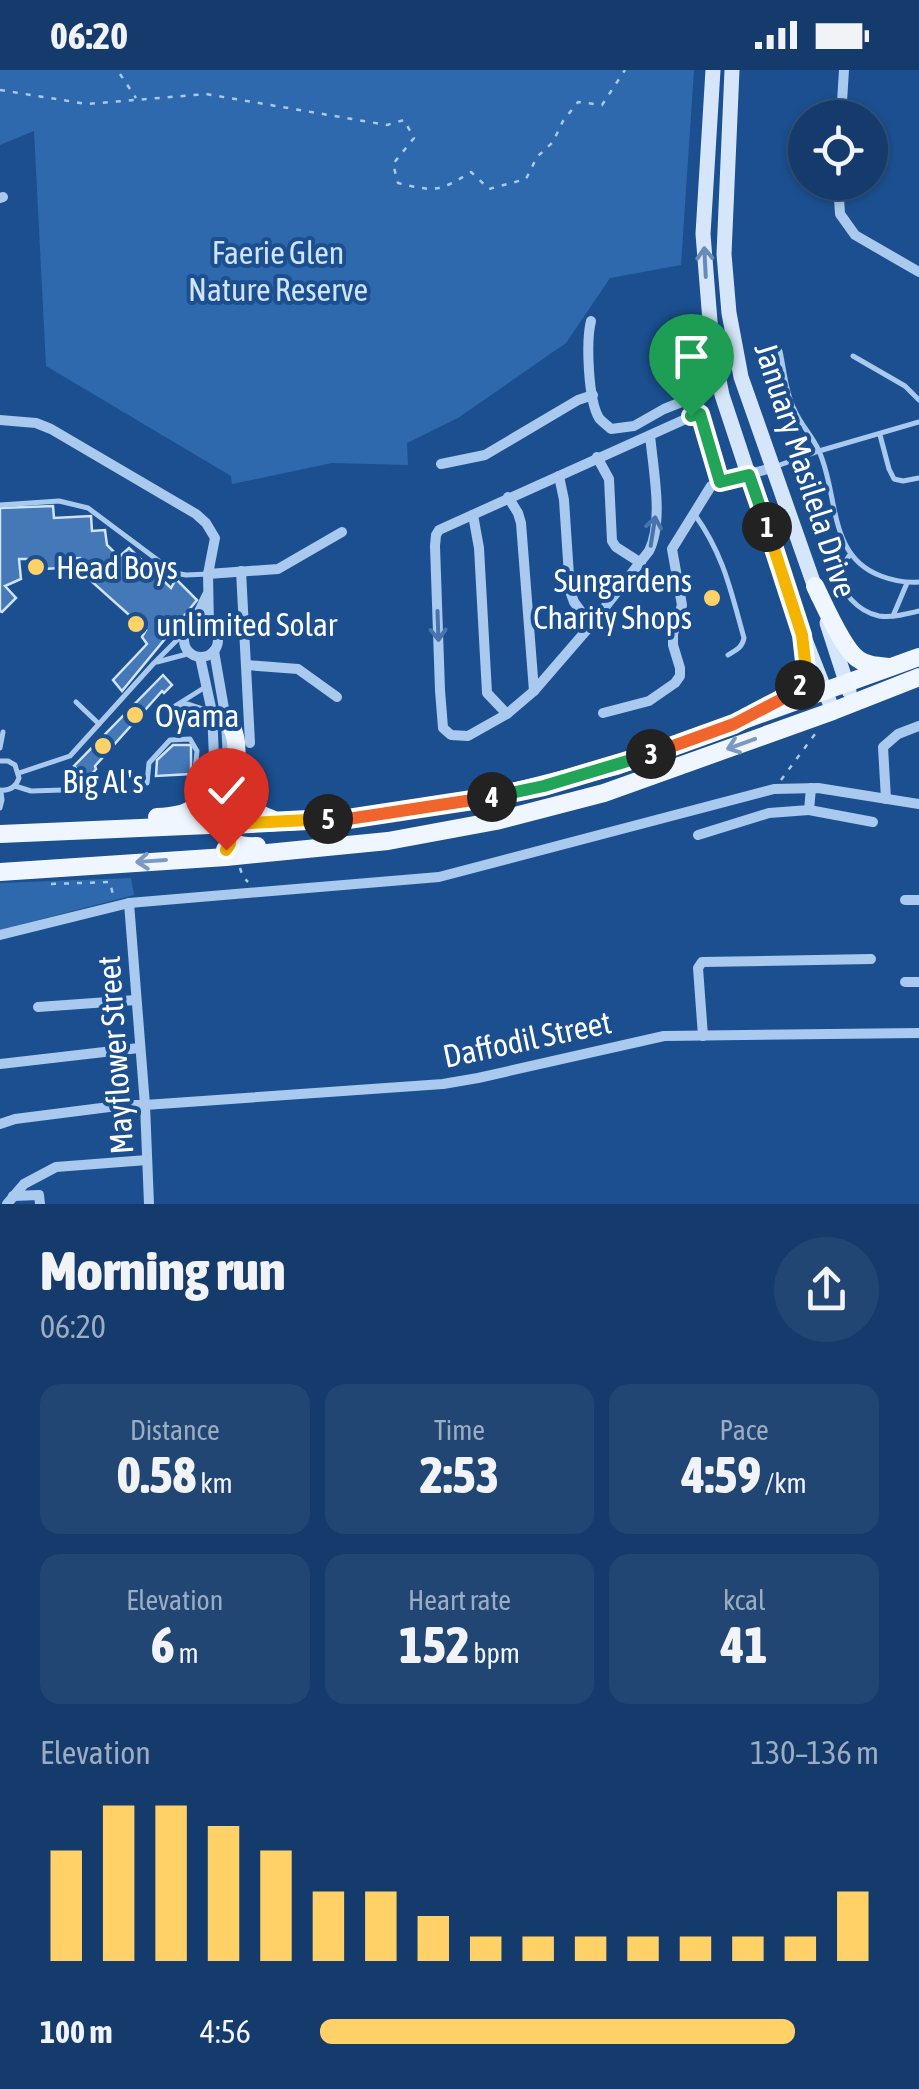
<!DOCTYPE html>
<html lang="en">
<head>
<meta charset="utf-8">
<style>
  body { margin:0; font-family:"Asap Condensed",sans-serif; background:#214673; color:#f1f3f6; height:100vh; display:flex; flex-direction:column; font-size:38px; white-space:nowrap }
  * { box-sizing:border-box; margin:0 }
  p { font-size:32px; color:#9dadc1 }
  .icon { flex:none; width:55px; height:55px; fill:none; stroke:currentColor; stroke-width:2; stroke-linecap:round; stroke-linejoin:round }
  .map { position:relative; height:1134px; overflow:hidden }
  .details { display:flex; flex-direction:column; background:#143b6b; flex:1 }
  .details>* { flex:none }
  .buttons { position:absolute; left:788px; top:30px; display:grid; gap:20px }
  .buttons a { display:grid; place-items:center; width:100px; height:100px; border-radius:50%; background:#143b6b; box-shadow:0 2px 8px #0004,0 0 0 2px #33557e; font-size:50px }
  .pin { position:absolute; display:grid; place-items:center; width:85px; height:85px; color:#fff; margin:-102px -42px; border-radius:50% 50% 50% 0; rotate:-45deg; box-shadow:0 0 10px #0007 }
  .pin .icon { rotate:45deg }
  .km { position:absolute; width:50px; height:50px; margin:-25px; border-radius:50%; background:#222; color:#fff; font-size:28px; line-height:50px; text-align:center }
  .round { display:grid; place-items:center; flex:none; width:105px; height:105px; border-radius:52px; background:#214673 }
  .headline { display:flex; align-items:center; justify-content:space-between; height:170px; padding:0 40px }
  h1 { font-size:55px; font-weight:800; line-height:75px }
  .stats { display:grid; grid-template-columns:repeat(3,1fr); gap:15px; height:170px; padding:10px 40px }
  .stats div { display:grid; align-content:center; border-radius:20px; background:#214673; text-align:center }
  .stats b { font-size:50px; font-weight:800 }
  .stats small { font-size:28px; font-weight:400 }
  .stats p { font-size:28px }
  .chart { height:280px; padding:20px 40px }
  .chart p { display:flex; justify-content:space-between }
  .chart svg { width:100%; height:180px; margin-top:10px; stroke:#ffd166; stroke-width:6 }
  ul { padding:0 40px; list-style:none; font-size:32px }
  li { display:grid; grid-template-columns:160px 120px 1fr; align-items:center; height:75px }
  li i { height:25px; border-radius:12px; background:#ffd166 }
  .status { display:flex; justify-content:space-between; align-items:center; height:70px; padding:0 50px; background:#143b6b; direction:ltr }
  .status svg { height:28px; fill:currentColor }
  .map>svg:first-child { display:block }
  .park { fill:#2e69ad }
  .building { fill:#4478b7; stroke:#cfe3fa; stroke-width:2.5 }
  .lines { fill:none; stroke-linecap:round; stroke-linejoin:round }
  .path { stroke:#a9c9ee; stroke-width:2.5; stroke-dasharray:5 8; stroke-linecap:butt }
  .service { stroke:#a9c9ee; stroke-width:5 }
  .minor { stroke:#a9c9ee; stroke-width:10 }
  .secondary { stroke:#d6e6fa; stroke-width:15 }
  .primary { stroke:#f0f6ff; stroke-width:18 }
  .oneway { stroke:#668bba }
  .oneway2 { stroke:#4674ac }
  .oneway3 { stroke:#7b9ac1 }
  .split-1-casing { stroke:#fff; stroke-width:20 }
  .split-2-casing { stroke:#fff; stroke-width:20 }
  .split-3-casing { stroke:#fff; stroke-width:20 }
  .split-4-casing { stroke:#fff; stroke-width:20 }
  .split-5-casing { stroke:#fff; stroke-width:20 }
  .split-6-casing { stroke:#fff; stroke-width:20 }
  .split-1 { stroke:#22a559; stroke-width:12 }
  .split-2 { stroke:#f5b400; stroke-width:12 }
  .split-3 { stroke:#f0652b; stroke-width:12 }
  .split-4 { stroke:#22a559; stroke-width:12 }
  .split-5 { stroke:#f0652b; stroke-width:12 }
  .split-6 { stroke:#f5b400; stroke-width:12 }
  .poi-dot { fill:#ffd166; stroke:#1b4f8f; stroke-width:4 }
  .labels { text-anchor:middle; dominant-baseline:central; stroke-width:8; stroke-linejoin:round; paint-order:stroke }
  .park-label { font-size:32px; fill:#cfe3fa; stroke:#1b4f8f }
  .street-label { font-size:32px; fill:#fff; stroke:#1b4f8f }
  .poi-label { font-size:32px; fill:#fff; stroke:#1b4f8f; text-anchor:start }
</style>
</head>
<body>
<div class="status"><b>06:20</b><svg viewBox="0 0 49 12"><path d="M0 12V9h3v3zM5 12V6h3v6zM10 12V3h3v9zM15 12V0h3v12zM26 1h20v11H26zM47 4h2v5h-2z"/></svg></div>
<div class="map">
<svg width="919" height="1134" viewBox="0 0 919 1134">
  <rect width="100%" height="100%" fill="#1b4f8f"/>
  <!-- park -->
  <g class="park">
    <polygon points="0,0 694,0 681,195 610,208 566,273 458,348 407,373 408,395 332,393 232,414 231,406 46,296 34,61 0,75"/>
    <polygon points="131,808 134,825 0,860 0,813"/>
  </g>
  <!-- building -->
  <g class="building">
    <polygon points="53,436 54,448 91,446 92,461 105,460 107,475 119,487 129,478 171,518 176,509 197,530 122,621 113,610 147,574 142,567 146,560 81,502 80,488 61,489 60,498 44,499 42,489 19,489 21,509 5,516 16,528 2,542 0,541 0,438"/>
    <polygon points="163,605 172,615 164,623 162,621 95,696 96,699 87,710 74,696"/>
    <polygon points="173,675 191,675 191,704 156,706 157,690"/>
  </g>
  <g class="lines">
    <!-- path -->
    <g class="path">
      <polyline points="120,4 136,28"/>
      <path d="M0,20L87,34L206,24L387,55L404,50L414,68L393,94L398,113C435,122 439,122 471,102L489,119L526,109L537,87L553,72L563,51L578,32L602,35L625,0"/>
      <polyline points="781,710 815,664"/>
      <polyline points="240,798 243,807 248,812"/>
      <polyline points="51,814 110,812 113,825"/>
    </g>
    <!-- service -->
    <g class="service">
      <path d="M780,281C784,300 786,324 795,341C801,355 813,367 819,381C839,425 827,486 881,506C894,511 906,513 919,512"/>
      <polyline points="853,286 905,316 919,330"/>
      <polyline points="880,365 889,399 894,409 903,411 919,408"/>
      <polyline points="774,397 819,381 919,352"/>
      <polyline points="0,435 59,431 88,438 175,503 186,505 208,504"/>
      <path d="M695,445C724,485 731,522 744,568C742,578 736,580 728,585"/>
      <path d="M849,486C847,489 842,496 841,500C836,521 860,542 879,546C892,548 906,544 919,541"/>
      <polyline points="893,546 907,513"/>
      <polyline points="157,592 191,583"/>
      <polyline points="76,632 99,654 154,593 188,559"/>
      <polyline points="175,636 207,616"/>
      <polyline points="172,637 188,634 212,642"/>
      <polyline points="0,678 3,662"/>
      <path d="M0,691H8L15,695L19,708C16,717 10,721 0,720"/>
      <polyline points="19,703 70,686 99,654"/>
      <polyline points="147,713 149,693 170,670 190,669 197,681 194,711"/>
      <polyline points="15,716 31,721 95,719"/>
      <polyline points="0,738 2,730 1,722"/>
    </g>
    <!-- minor -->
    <g class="minor">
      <polyline points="841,48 844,0"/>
      <polyline points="838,112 840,144 855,165 919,202"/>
      <polyline points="0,128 3,127"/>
      <path d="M591,251C586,271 588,330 599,348C601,351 608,356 611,359L634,356L664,339L684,331L692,332L697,336L699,343"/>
      <polyline points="0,350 36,353 51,359 196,444 206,453 215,468 208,504 209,556"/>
      <path d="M650,365C653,399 664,451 649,481L591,555L534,621L507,644L468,666L451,665L443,658L440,620L435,476L436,465L439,460L699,343L720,412"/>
      <polyline points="597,387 609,409 612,471 616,477 641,493"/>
      <polyline points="441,394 485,385 578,330 593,325"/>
      <polyline points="559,406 564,430 570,521 574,532 591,555"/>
      <polyline points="508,427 518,443 521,453 534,621"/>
      <polyline points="473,445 479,478 487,623 507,644"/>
      <polyline points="241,501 250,673"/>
      <polyline points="208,504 278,499 342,462"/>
      <circle cx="201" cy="570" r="17"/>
      <polyline points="192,556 207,525"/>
      <polyline points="214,581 226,650 231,754"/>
      <polyline points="200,587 212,642 217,755"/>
      <polyline points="246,595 298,599 337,627"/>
      <polyline points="603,643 649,631 675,613 680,606 680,598 673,575 673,564 682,535 672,479 711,416 720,412 772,398"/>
      <polyline points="886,729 883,677 898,664 919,656"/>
      <polyline points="809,740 873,752"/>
      <polyline points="698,765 769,743 809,740 811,718"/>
      <polyline points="905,830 919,830"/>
      <polyline points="129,833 145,1035 149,1134"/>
      <polyline points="0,865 129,833 439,807 774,719 818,718 919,734"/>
      <polyline points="905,912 919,912"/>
      <polyline points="38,937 136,930"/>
      <polyline points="703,966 698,898 702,892 871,889"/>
      <polyline points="0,994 139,978"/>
      <polyline points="0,1054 15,1049 125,1035 145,1035 443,1014 478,1008 664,966 919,963"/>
      <polyline points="13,1126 39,1125 40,1134"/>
      <polyline points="7,1134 24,1114 56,1097 147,1090"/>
    </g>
    <!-- secondary -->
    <g class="secondary">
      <polyline points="713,0 703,164 712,276 722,325 791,534 833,641"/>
      <polyline points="732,0 724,184 729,243 741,307 818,526"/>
      <polyline points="827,553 849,621"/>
    </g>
    <!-- primary -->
    <g class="primary">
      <path d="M815,516C824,534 843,579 858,589C867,596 879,596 891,597"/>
      <path d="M779,631C812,611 806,599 802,565"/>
      <path d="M226,650C253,676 212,728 272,749"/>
      <path d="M157,747C198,745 198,736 214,702"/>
      <path d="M217,755C227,773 238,777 257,776"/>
      <polyline points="0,764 348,749 497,726 616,696 919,587"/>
      <polyline points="0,802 226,787 388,771 496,751 604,723 833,641 919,607"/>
    </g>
  </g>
  <!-- one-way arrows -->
  <defs><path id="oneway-shaft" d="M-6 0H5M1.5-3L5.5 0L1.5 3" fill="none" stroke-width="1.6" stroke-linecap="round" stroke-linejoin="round" transform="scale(2.5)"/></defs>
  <use class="oneway" href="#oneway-shaft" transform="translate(705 192) rotate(-93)"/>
  <g class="oneway2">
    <use href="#oneway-shaft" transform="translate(653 461) rotate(-81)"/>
    <use href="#oneway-shaft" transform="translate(438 556) rotate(88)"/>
  </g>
  <g class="oneway3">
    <use href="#oneway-shaft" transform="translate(741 674) rotate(160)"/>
    <use href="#oneway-shaft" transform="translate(151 791) rotate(176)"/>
  </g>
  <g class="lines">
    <!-- split-1 casing -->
    <g class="split-1-casing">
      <polyline id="split-1" points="691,346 700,344 720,412 749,405 767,457"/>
    </g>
    <!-- split-2 casing -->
    <g class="split-2-casing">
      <polyline id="split-2" points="767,457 802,565 806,600 800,615"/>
    </g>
    <!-- split-3 casing -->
    <g class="split-3-casing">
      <polyline id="split-3" points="651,684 734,654 780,630 800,615"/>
    </g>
    <!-- split-4 casing -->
    <g class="split-4-casing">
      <polyline id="split-4" points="492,727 544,716 651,684"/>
    </g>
    <!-- split-5 casing -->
    <g class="split-5-casing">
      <polyline id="split-5" points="328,749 348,749 492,727"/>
    </g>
    <!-- split-6 casing -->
    <g class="split-6-casing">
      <polyline id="split-6" points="226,780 230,774 231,754 328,749"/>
    </g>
    <!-- split-1 -->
    <use href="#split-1" class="split-1"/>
    <!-- split-2 -->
    <use href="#split-2" class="split-2"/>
    <!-- split-3 -->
    <use href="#split-3" class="split-3"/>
    <!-- split-4 -->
    <use href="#split-4" class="split-4"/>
    <!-- split-5 -->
    <use href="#split-5" class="split-5"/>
    <!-- split-6 -->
    <use href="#split-6" class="split-6"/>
  </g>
  <!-- markers -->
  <g class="poi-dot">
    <circle cx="36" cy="497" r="10"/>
    <circle cx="712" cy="528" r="10"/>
    <circle cx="136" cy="554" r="10"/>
    <circle cx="135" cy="645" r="10"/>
    <circle cx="103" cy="676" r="10"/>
  </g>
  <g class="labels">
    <!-- park labels -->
    <g class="park-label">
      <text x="278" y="182">Faerie Glen<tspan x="278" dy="37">Nature Reserve</tspan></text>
    </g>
    <!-- street labels -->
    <g class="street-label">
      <text transform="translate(806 400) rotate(72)">January Masilela Drive</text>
      <text transform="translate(527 969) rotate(-12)">Daffodil Street</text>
      <text transform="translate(115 985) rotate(-94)">Mayflower Street</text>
    </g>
    <!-- poi labels -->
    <g class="poi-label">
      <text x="56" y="497">Head Boys</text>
      <text x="692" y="510" text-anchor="end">Sungardens<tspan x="692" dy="37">Charity Shops</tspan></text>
      <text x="156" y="554">unlimited Solar</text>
      <text x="155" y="645">Oyama</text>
      <text x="103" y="711" text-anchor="middle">Big Al's</text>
    </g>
  </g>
</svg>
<div class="buttons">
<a><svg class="icon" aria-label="locate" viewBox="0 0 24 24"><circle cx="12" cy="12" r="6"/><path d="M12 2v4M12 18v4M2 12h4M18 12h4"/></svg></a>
</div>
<div class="pin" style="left:691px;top:346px;background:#1e9e55"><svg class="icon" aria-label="arrive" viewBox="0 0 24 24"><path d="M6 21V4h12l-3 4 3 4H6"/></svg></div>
<div class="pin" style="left:226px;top:780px;background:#d93025"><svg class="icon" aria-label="check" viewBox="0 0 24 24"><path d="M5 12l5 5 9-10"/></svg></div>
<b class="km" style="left:767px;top:457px">1</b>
<b class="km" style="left:800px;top:615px">2</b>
<b class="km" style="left:651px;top:684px">3</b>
<b class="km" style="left:492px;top:727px">4</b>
<b class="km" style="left:328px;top:749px">5</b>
</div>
<section class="details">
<div class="headline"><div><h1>Morning run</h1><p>06:20</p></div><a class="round"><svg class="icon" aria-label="share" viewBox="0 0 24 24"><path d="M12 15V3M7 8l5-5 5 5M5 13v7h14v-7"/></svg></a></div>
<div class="stats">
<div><p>Distance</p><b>0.58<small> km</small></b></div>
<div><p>Time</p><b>2:53</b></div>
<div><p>Pace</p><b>4:59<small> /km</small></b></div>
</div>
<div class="stats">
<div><p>Elevation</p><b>6<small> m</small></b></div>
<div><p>Heart rate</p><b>152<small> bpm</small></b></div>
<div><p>kcal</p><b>41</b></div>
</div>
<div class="chart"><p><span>Elevation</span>130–136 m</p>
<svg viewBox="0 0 160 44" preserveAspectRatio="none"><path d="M5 44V17M15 44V6M25 44V6M35 44V11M45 44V17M55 44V27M65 44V27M75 44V33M85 44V38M95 44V38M105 44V38M115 44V38M125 44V38M135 44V38M145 44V38M155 44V27"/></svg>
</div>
<ul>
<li><b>100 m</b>4:56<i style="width:85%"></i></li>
</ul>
</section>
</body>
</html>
